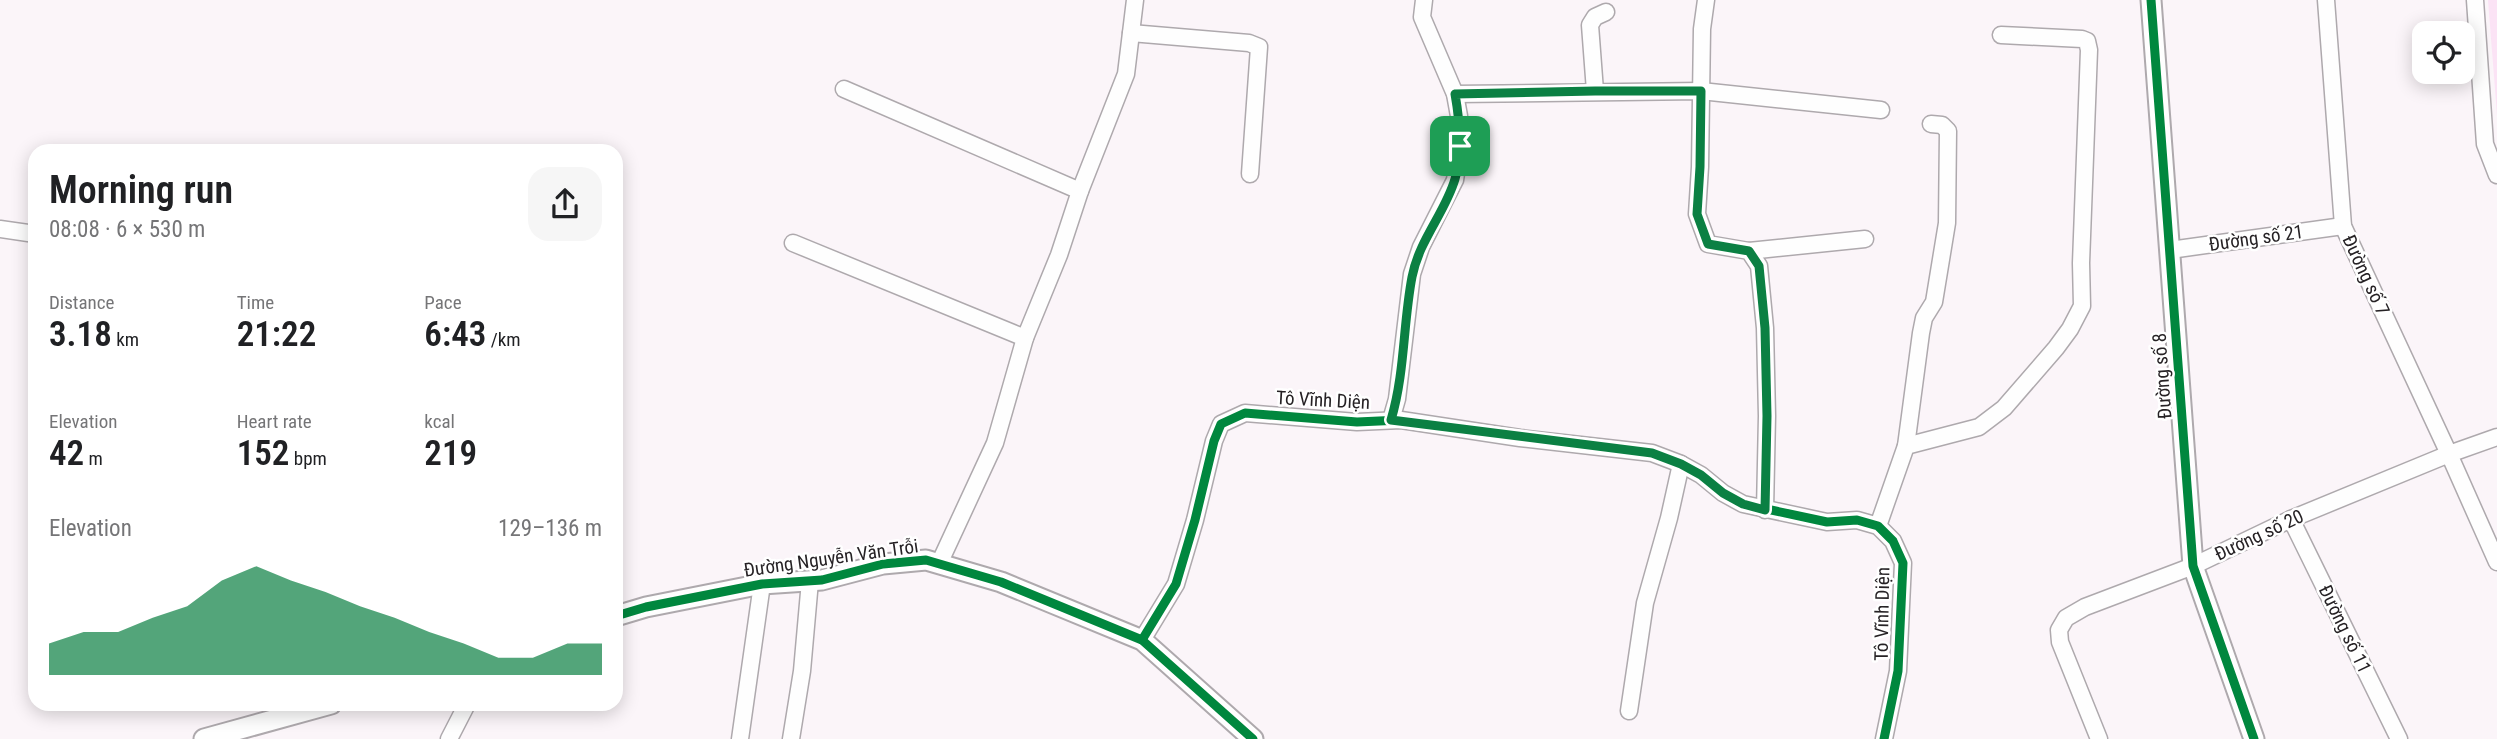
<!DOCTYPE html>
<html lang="en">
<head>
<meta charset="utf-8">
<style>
  body { margin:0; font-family:"Roboto Condensed",sans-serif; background:#f6f6f6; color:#202124; height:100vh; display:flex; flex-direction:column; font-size:26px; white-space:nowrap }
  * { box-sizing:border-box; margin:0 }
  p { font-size:23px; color:#757577 }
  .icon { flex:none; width:38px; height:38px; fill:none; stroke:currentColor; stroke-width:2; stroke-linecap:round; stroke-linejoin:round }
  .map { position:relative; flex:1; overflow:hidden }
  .panel { position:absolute; left:28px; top:144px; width:595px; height:567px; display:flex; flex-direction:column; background:#fff; border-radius:21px; box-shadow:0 4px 18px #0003 }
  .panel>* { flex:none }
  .tools { position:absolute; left:2412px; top:21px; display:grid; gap:14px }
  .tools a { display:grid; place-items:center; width:63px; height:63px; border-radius:14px; background:#fff; box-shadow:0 4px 18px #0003; font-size:35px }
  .pin { position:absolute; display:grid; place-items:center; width:60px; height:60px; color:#fff; margin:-30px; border-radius:14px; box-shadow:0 4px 10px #0006 }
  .round { display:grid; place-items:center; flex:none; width:74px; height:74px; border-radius:21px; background:#f6f6f6 }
  .head { display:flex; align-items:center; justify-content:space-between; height:119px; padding:0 21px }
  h1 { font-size:38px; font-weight:600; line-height:52px }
  .figures { display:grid; grid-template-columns:repeat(3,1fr); gap:10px; height:119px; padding:7px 21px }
  .figures div { display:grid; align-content:center }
  .figures b { font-size:35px; font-weight:600 }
  .figures small { font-size:19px; font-weight:400 }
  .figures p { font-size:19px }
  .chart { height:196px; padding:14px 21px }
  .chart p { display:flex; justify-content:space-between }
  .chart svg { width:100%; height:126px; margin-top:7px; fill:#0b8043; opacity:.7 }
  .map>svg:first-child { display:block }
  .green { fill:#fbe3f5 }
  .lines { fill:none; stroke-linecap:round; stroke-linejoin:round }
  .minor-casing { stroke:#aea9ad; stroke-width:19 }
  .tertiary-casing { stroke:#aea9ad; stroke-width:23 }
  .minor { stroke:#fefefe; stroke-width:16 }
  .tertiary { stroke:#fefefe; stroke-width:19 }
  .cycleway-casing { stroke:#fff; stroke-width:13 }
  .cycleway { stroke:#00873e; stroke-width:9 }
  .route-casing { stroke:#fff; stroke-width:14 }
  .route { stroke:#0b8043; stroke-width:9 }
  .labels { text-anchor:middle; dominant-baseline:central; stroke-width:5; stroke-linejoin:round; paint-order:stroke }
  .street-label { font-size:19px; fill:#262225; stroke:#fff }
</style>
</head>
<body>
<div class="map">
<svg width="2497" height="739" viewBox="0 0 2497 739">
  <rect width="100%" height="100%" fill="#fbf5f9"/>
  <!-- green -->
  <polygon class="green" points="2488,0 2497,0 2497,116 2496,102"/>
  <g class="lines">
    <!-- minor casing -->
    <g class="minor-casing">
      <g id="minor">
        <polyline points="1706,0 1702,29 1700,167 1697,214 1708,244 1749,251 1759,266 1765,328 1767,416 1765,510"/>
        <polyline points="2326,0 2343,226 2449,454 2497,562"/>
        <polyline points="2475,0 2485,144 2497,175"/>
        <polyline points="1131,33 1249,43 1259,47 1250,174"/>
        <polyline points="844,89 1080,191"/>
        <polyline points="1595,91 1590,25 1595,17 1606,12"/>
        <polyline points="1455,94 1701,91 1881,110"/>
        <polyline points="0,229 35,234"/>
        <polyline points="793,243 1025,338"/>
        <polyline points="2170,250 2343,226"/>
        <polyline points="1749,251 1865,239"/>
        <polyline points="1391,420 1397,399 1412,274 1421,247 1455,180 1460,146 1459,116 1455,94 1422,17 1424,0"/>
        <polyline points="1906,446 1921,333 1924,318 1934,302 1947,223 1948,131 1942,125 1931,124"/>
        <polyline points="2291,519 2399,739"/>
        <polyline points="1878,526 1906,446 1979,427 2004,408 2056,348 2070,329 2082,306 2081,263 2089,50 2087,41 2082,39 2001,35"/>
        <polyline points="939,564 995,443 1025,338 1059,255 1080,191 1126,74 1135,0"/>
        <polyline points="1142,640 1176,584 1195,520 1214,441 1221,424 1245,413 1357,422 1401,420 1520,438 1652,453 1681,464 1701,475 1723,493 1743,504 1827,522 1857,520 1878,526 1893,541 1903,563 1898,671 1884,739"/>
        <polyline points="1629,711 1645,603 1669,518 1681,464"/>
        <polyline points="449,739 467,704"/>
        <polyline points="740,739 762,584"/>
        <polyline points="791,739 802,671 810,581"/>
        <polyline points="2099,739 2060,642 2059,630 2066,618 2085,607 2193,566 2291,519 2449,454 2497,437"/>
      </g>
    </g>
    <!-- tertiary casing -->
    <g class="tertiary-casing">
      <g id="tertiary">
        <polyline points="2151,0 2193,566 2254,739"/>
        <polyline points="616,616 646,607 762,584 822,580 883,564 926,560 1001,582 1142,640 1253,739"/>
        <polyline points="204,739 331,704"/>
      </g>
    </g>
    <!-- minor -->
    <use href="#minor" class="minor"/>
    <!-- tertiary -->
    <use href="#tertiary" class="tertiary"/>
    <!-- cycleway casing -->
    <g class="cycleway-casing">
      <g id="cycleway">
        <polyline points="2151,0 2193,566 2254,739"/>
        <polyline points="616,616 646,607 762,584 822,580 883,564 926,560 1001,582 1142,640 1253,739"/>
        <polyline points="1142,640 1176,584 1195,520 1214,441 1221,424 1245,413 1357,422 1401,420 1520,438 1652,453 1681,464 1701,475 1723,493 1743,504 1827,522 1857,520 1878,526 1893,541 1903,563 1898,671 1884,739"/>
      </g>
    </g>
    <!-- cycleway -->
    <use href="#cycleway" class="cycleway"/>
  </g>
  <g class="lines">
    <!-- route casing -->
    <g class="route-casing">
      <path id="route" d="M1595,91H1701L1700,167L1697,214L1708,244L1749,251L1759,266L1765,328L1767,416L1765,510L1743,504L1723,493L1701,475L1681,464L1652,453L1391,420C1405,373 1403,324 1412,277C1419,240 1445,213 1455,179C1463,152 1460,122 1455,94Z"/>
    </g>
    <!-- route -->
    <use href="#route" class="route"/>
  </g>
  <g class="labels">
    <!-- street labels -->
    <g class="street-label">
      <text transform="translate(2256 238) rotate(-8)">Đường số 21</text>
      <text transform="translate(2366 275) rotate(65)">Đường số 7</text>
      <text transform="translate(2162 376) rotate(-94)">Đường số 8</text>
      <text transform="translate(1323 400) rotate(3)">Tô Vĩnh Diện</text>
      <text transform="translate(2259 535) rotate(-25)">Đường số 20</text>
      <text transform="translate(831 558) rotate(-8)">Đường Nguyễn Văn Trỗi</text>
      <text transform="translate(1882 614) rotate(-89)">Tô Vĩnh Diện</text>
      <text transform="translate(2345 629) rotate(64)">Đường số 11</text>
    </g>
  </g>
</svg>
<div class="tools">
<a><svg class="icon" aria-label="locate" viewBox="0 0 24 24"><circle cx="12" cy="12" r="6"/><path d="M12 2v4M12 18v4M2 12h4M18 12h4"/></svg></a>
</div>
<div class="pin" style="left:1460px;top:146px;background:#1e9e55"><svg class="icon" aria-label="arrive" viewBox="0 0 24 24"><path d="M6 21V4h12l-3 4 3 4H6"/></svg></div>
<section class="panel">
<div class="head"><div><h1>Morning run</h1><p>08:08 · 6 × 530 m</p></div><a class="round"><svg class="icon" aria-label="share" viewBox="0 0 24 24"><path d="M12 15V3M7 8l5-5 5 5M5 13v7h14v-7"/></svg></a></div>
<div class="figures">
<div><p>Distance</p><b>3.18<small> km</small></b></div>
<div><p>Time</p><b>21:22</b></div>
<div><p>Pace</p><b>6:43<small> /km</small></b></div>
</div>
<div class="figures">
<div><p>Elevation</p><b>42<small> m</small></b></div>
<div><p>Heart rate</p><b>152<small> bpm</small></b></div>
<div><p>kcal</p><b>219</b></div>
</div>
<div class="chart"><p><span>Elevation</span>129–136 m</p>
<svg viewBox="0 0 160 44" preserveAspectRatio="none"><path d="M0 44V33L10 29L20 29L30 24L40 20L50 11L60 6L70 11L80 15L90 20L100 24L110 29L120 33L130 38L140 38L150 33L160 33V44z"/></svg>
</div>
</section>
</div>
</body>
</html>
